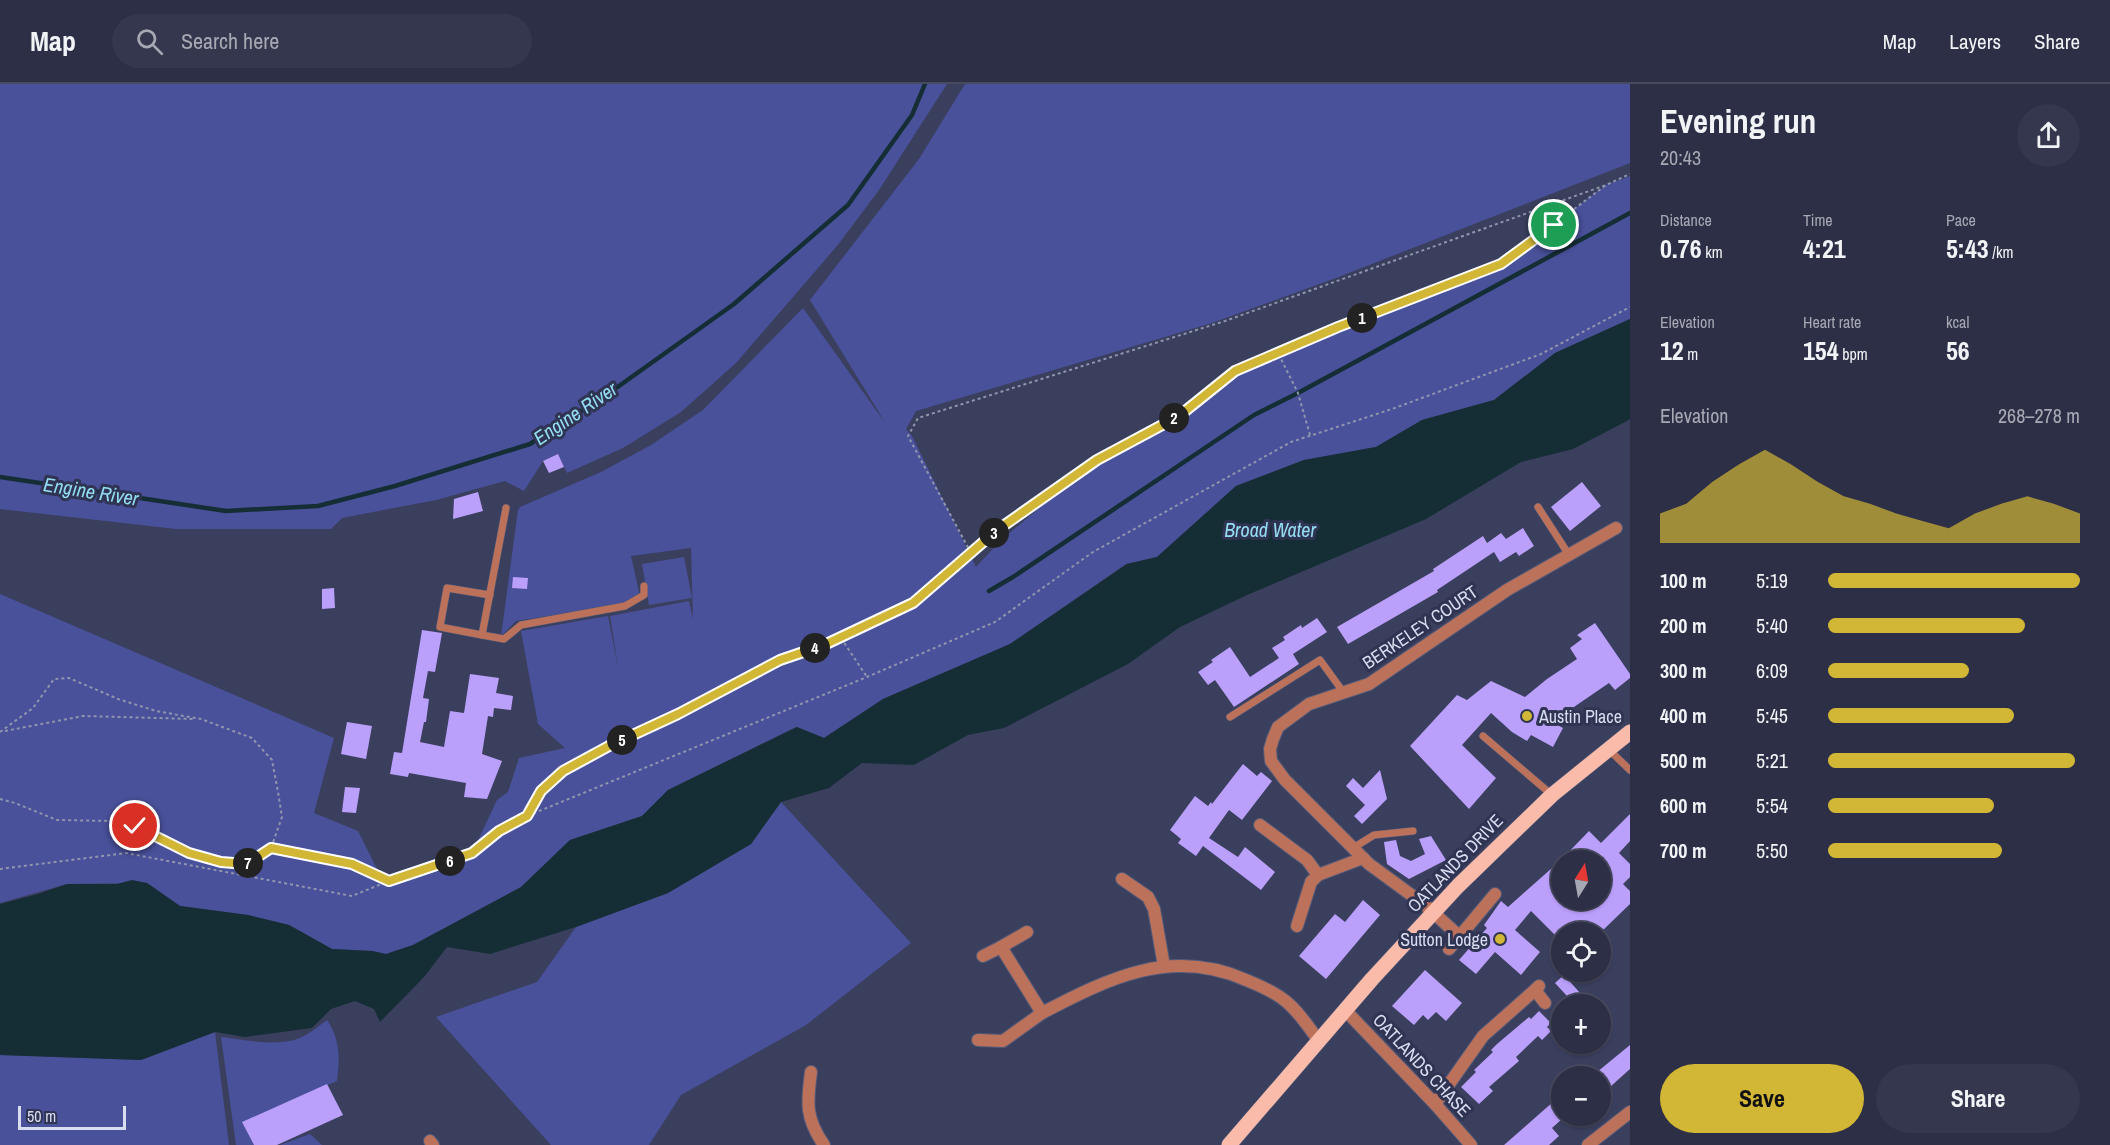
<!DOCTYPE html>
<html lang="en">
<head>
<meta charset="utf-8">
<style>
  body { margin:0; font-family:"Archivo Narrow",sans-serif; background:#34374d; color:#f1f3f6; height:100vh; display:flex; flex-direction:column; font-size:22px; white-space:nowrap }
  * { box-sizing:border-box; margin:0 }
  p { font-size:20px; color:#a6a9b3 }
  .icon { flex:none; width:33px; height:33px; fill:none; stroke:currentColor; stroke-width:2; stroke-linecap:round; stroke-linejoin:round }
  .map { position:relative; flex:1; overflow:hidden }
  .drawer { display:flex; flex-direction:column; background:#2c2f46; width:480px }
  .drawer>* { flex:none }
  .needle { width:39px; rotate:11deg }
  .buttons { position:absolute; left:1551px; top:766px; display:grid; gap:12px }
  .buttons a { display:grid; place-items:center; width:60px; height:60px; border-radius:50%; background:#2c2f46; box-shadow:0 2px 4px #0004,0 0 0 2px #484a5f; font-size:30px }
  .scale { position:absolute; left:18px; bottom:15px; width:108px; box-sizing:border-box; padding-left:6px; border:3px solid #d8ddf0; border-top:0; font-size:16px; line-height:21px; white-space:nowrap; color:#d8ddf0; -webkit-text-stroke:4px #303453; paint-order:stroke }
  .pin { position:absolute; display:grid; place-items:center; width:51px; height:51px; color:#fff; margin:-26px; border:3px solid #fff; border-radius:50%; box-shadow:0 2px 6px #0007 }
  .km { position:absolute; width:30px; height:30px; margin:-15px; border-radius:50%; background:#222; color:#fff; font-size:16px; line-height:30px; text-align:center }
  .round { display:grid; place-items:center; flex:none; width:63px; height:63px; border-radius:32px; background:#34374d }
  .headline { display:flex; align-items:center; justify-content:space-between; height:102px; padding:0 30px }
  h1 { font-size:33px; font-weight:800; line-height:45px }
  .metrics { display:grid; grid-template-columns:repeat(3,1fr); gap:9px; height:102px; padding:6px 30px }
  .metrics div { display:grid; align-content:center }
  .metrics b { font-size:26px; font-weight:800 }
  .metrics small { font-size:16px; font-weight:400 }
  .metrics p { font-size:16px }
  .chart { height:168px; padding:12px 30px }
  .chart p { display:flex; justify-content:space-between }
  .chart svg { width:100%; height:108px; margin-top:6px; fill:#d2b635; opacity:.7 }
  .action { display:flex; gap:12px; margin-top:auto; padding:12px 30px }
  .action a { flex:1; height:69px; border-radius:36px; background:#d2b635; color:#111; font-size:24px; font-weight:800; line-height:69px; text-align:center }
  .action a+a { background:#34374d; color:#f1f3f6 }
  ul { padding:0 30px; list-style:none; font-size:20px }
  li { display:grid; grid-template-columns:96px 72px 1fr; align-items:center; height:45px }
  li i { height:15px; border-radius:8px; background:#d2b635 }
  header { display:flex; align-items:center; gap:36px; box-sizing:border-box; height:84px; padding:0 30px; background:#2c2f46; border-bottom:2px solid #484a5f }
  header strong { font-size:28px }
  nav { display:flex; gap:33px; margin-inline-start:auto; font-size:21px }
  .search { width:420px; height:54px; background:#34374d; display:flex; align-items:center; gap:15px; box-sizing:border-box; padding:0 21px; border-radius:33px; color:#a6a9b3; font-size:22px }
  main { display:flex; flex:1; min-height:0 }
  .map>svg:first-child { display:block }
  .green { fill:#49519b }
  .water { fill:#152e35 }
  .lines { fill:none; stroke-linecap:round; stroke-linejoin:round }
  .stream { stroke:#152e35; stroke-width:4.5 }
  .building { fill:#ba9ffb }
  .service-casing { stroke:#565b78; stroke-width:8 }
  .minor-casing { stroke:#565b78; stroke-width:14 }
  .tertiary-casing { stroke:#565b78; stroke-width:14 }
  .primary-casing { stroke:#565b78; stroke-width:16 }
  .path { stroke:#9095ae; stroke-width:2; stroke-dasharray:3 3; stroke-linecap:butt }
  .service { stroke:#bc715b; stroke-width:7 }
  .minor { stroke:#bc715b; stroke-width:12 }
  .tertiary { stroke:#bc715b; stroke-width:12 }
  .primary { stroke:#fabbaa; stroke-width:15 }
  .route-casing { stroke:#fff; stroke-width:12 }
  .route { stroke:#d2b635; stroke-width:8 }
  .poi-dot { fill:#d2b635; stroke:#303453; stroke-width:2 }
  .labels { text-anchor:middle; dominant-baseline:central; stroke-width:6; stroke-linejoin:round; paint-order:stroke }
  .street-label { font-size:18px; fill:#d8ddf0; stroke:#303453 }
  .poi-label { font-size:18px; fill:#d8ddf0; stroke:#303453; text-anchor:start }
  .water-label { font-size:20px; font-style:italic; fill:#93ddf1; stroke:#303453 }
</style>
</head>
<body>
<header>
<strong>Map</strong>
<div class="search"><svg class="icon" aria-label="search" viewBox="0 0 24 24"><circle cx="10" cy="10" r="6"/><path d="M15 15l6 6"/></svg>Search here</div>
<nav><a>Map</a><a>Layers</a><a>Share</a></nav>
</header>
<main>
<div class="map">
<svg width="1630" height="1061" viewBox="0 0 1630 1061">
  <rect width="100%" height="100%" fill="#3a3f5e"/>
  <!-- green -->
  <g class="green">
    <polygon points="0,0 947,0 879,106 837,162 736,279 681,328 623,364 567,389 558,371 543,377 524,407 505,397 436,416 342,434 331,445 176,445 0,425"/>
    <polygon points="965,0 1630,0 1630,79 1336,194 1212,239 916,327 906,345 912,352 976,483 1001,456 1097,376 1179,331 1235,287 1338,243 1501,180 1606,101 1630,92 1630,235 1555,269 1494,316 1422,336 1376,363 1304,376 1236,402 1157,473 1126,480 1010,560 883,615 824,654 796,643 668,706 642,732 570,756 521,803 413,861 386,870 372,867 332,865 289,841 248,831 180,822 147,799 67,800 0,819 0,510 334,654 314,729 358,747 382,795 472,769 497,716 508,708 519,674 565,664 538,640 521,547 608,532 618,583 610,532 689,517 693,535 691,464 631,472 641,517 516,537 501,552 518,426 520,423 601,388 651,361 703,326 803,224 886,340 810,216 919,75"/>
    <polygon points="684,473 692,514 649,521 642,480"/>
    <polygon points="781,718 911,859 806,941 681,1011 649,1061 551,1061 436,933 537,898 576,843 668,809 751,760"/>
    <path d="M327,936C340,955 340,974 337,997L243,1038L254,1061H236L221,953C245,956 282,964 304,952C312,948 320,941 327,936Z"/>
    <polygon points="215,948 229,1061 0,1061 0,971 141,976"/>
    <polygon points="310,1050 322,1061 280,1061"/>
  </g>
  <!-- water -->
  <polygon class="water" points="1630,235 1630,335 1625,338 1573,365 1521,378 1426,435 1247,511 1180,543 1128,580 1004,644 968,651 914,681 862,679 829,704 781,718 751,760 668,809 576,843 490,870 447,863 424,893 380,938 374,925 355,917 331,925 312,944 245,953 215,948 141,976 0,971 0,820 38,810 67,800 117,800 132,796 147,799 180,822 248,831 289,841 332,865 372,867 386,870 413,861 521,803 570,756 642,732 668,706 797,643 824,654 883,615 1010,560 1127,480 1157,473 1236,402 1304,376 1376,363 1422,336 1494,316 1555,269"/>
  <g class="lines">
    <!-- stream -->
    <g class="stream">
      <polyline points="0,393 226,427 318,422 395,402 530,360 612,307 734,220 848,121 912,31 925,0"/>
      <polyline points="989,507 1013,493 1254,331 1298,309 1630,129"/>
    </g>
  </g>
  <!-- building -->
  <g class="building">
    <polygon points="558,370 564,383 549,389 543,377"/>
    <polygon points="1582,398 1601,422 1570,447 1551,423"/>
    <polygon points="478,408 483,427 453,435 454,415"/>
    <polygon points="1523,444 1534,462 1519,472 1516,468 1500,478 1494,468 1437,506 1438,508 1348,560 1337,543 1434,487 1433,485 1483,452 1487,459 1501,449 1506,455"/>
    <polygon points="513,493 528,494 527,505 512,504"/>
    <polygon points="334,504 335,524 322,525 322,505"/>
    <polygon points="1317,534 1327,548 1293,570 1299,580 1234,623 1215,596 1208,601 1198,588 1213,578 1211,576 1230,563 1250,593 1279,574 1272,564 1285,556 1283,553 1301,541 1302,544"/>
    <polygon points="1595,539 1630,590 1630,594 1615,606 1609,599 1552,638 1563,644 1553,663 1531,651 1527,657 1512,648 1491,629 1462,661 1496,694 1469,725 1410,662 1457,611 1467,616 1491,597 1525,613 1547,595 1577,575 1570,564 1582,555 1577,551"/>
    <polygon points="422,546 442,549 435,588 428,587 423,614 429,615 426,638 424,638 420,658 444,663 450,627 464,629 470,590 499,594 496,609 513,612 511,626 494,624 493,633 488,632 482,670 502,677 487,715 464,713 466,699 409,689 408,693 390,690 394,668 402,669"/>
    <polygon points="347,638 372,642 366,675 341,670"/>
    <polygon points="1243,680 1257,692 1261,688 1272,697 1242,736 1229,726 1209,754 1238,773 1245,763 1275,788 1261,806 1203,762 1196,772 1178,759 1181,755 1170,746 1195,712 1208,722 1211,718 1212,720"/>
    <polygon points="1380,686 1387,715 1362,740 1354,732 1365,721 1346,702 1353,694 1363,704"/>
    <polygon points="345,703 360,704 356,729 342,728"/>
    <polygon points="1630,730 1630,757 1619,769 1630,780 1630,793 1623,800 1630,807 1630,820 1600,849 1562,849 1562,858 1531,827 1515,846 1540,868 1521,891 1495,868 1476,890 1459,876 1487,844 1484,841 1501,817 1508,823 1552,784 1562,793 1562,816 1600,816 1600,777 1560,777 1589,747 1601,759"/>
    <polygon points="1431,752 1446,776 1409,795 1387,780 1384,758 1396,756 1400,772 1411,777 1425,770 1419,755"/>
    <polygon points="1363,816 1380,831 1326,895 1299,872 1335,830 1345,838"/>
    <polygon points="1425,886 1462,919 1446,937 1436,928 1428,936 1423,931 1414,941 1392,922"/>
    <polygon points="1564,891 1580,909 1592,921 1558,921 1567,912 1555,899"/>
    <polygon points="1539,927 1551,939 1547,943 1551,947 1542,956 1538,952 1516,973 1519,977 1489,1003 1493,1007 1479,1020 1461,1003 1476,988 1474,986 1493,968 1491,966 1497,960 1529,933 1531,935"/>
    <polygon points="1630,961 1630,985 1600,1012 1600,993 1591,993"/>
    <polygon points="327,1000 343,1031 277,1061 254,1061 242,1038"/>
    <polygon points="1562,1010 1562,1035 1552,1044 1559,1052 1549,1061 1504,1061"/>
  </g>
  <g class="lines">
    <!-- service casing -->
    <g class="service-casing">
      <g id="service">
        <polyline points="1538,423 1569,471"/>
        <polyline points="506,424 482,551 504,555 521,541 625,522 644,511 644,502"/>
        <polyline points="482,551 440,543 447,504 490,511"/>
        <polyline points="1230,633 1320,576 1344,609"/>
        <polyline points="1483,652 1552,711"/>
        <polyline points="1608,665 1630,686"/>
        <polyline points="1353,764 1374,751 1413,747"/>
      </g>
    </g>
    <!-- minor casing -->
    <g class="minor-casing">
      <g id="minor">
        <polyline points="1260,741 1307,776 1318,791"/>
        <polyline points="1122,795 1148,813 1154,825 1164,882"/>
        <polyline points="1297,842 1311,798 1318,791 1363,774"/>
        <polyline points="1459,852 1425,821 1369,780 1285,696 1271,677 1270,665 1273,655 1278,643 1309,620 1369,600 1507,506 1616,444"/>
        <polyline points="1001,863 1027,848"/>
        <polyline points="1449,865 1495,810"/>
        <path d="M983,872L1001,863L1042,929C1109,894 1171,863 1246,896C1261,902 1279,910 1290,921C1301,931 1310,945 1319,957"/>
        <polyline points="1539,902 1535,906 1545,919"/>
        <polyline points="978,956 1003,957 1042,929"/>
        <path d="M811,988C807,1018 805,1034 824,1061"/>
        <polyline points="1435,1020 1483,952 1535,906"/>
        <polyline points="430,1057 433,1061"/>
        <polyline points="1588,1061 1630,1028"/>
      </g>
    </g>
    <!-- tertiary casing -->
    <g class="tertiary-casing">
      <polyline id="tertiary" points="1345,926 1435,1020 1471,1061"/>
    </g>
    <!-- primary casing -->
    <g class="primary-casing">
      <polyline id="primary" points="1229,1061 1372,895 1458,802 1552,711 1630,648"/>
    </g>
    <!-- path -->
    <g class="path">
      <polyline points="1310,351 1298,309 1278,269 1338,243 1501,180 1606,101 1630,90"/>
      <polyline points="971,469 908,352 918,334 1225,237 1606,101"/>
      <polyline points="841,554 867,593"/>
      <polyline points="5,647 83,632 193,635"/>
      <polyline points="0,648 33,624 54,595 69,594 118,615 156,627 201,635 252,654 272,676 278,708 282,733 271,764 352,781 389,797"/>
      <polyline points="0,715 15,719 57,736 112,737 135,742 189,769 221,778 247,780 271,764"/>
      <polyline points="527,732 541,707 563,687 609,662 678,630 780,576 824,561 913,519 996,447 1097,376 1179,331 1235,287 1278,269"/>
      <polyline points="0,785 126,769 352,812 389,797 472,769 499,747 527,732 867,593 995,538 1093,468 1291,358 1392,325 1541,270 1630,223"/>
    </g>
    <!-- service -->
    <use href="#service" class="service"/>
    <!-- minor -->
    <use href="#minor" class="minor"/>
    <!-- tertiary -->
    <use href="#tertiary" class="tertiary"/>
    <!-- primary -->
    <use href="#primary" class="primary"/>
  </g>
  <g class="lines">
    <!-- route casing -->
    <g class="route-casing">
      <polyline id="route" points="135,742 189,769 221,778 247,780 271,764 352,780 389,797 472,769 499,747 527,732 541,707 563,687 609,662 678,630 780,576 824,561 913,519 996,447 1097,376 1179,332 1235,287 1338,243 1501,180 1554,141"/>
    </g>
    <!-- route -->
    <use href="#route" class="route"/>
  </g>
  <!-- markers -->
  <g class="poi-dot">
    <circle cx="1527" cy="632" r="6"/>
    <circle cx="1500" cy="855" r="6"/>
  </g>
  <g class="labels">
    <!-- street labels -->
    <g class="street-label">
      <text transform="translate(1420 543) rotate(-34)">BERKELEY COURT</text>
      <text transform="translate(1455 779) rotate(-46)">OATLANDS DRIVE</text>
      <text transform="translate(1422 981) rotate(47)">OATLANDS CHASE</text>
    </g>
    <!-- poi labels -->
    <g class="poi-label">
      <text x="1539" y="632">Austin Place</text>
      <text x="1488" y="855" text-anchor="end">Sutton Lodge</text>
    </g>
    <!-- water labels -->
    <g class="water-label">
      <text transform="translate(575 329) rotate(-34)">Engine River</text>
      <text transform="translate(91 407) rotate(9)">Engine River</text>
      <text x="1270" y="445">Broad Water</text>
    </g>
  </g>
</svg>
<div class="buttons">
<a><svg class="needle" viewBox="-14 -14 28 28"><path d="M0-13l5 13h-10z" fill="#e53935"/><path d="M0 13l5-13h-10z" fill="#a6a9b3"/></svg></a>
<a><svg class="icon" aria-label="locate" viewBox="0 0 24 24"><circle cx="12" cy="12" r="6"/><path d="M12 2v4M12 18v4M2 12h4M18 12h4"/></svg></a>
<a>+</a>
<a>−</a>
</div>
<div class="scale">50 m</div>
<div class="pin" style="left:1554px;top:141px;background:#1e9e55"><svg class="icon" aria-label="arrive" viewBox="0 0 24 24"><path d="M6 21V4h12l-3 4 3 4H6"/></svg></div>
<div class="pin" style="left:135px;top:742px;background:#d93025"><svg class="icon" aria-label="check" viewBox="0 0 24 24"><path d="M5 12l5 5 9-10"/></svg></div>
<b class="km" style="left:1362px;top:234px">1</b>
<b class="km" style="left:1174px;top:334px">2</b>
<b class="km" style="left:994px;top:449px">3</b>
<b class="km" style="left:815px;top:564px">4</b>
<b class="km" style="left:622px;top:656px">5</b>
<b class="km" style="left:450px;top:777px">6</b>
<b class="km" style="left:248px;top:779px">7</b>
</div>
<section class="drawer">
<div class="headline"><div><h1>Evening run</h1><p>20:43</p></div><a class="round"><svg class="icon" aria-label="share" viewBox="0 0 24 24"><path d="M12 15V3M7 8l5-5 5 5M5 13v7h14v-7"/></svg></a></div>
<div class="metrics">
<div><p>Distance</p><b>0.76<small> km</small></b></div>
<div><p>Time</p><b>4:21</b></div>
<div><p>Pace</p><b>5:43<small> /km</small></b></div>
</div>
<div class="metrics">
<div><p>Elevation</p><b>12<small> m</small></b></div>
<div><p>Heart rate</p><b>154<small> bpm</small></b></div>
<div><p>kcal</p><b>56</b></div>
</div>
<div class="chart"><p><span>Elevation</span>268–278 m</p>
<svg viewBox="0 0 160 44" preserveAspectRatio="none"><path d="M0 44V32L10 28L20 19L30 12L40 6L50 12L60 19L70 25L80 28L90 32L100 35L110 38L120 32L130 28L140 25L150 28L160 32V44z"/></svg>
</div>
<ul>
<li><b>100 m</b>5:19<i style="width:100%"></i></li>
<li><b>200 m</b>5:40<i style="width:78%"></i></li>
<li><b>300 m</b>6:09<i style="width:56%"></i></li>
<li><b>400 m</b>5:45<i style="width:74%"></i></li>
<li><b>500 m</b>5:21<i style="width:98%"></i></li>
<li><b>600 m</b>5:54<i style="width:66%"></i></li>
<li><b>700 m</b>5:50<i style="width:69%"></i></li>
</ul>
<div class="action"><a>Save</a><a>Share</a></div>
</section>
</main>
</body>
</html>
